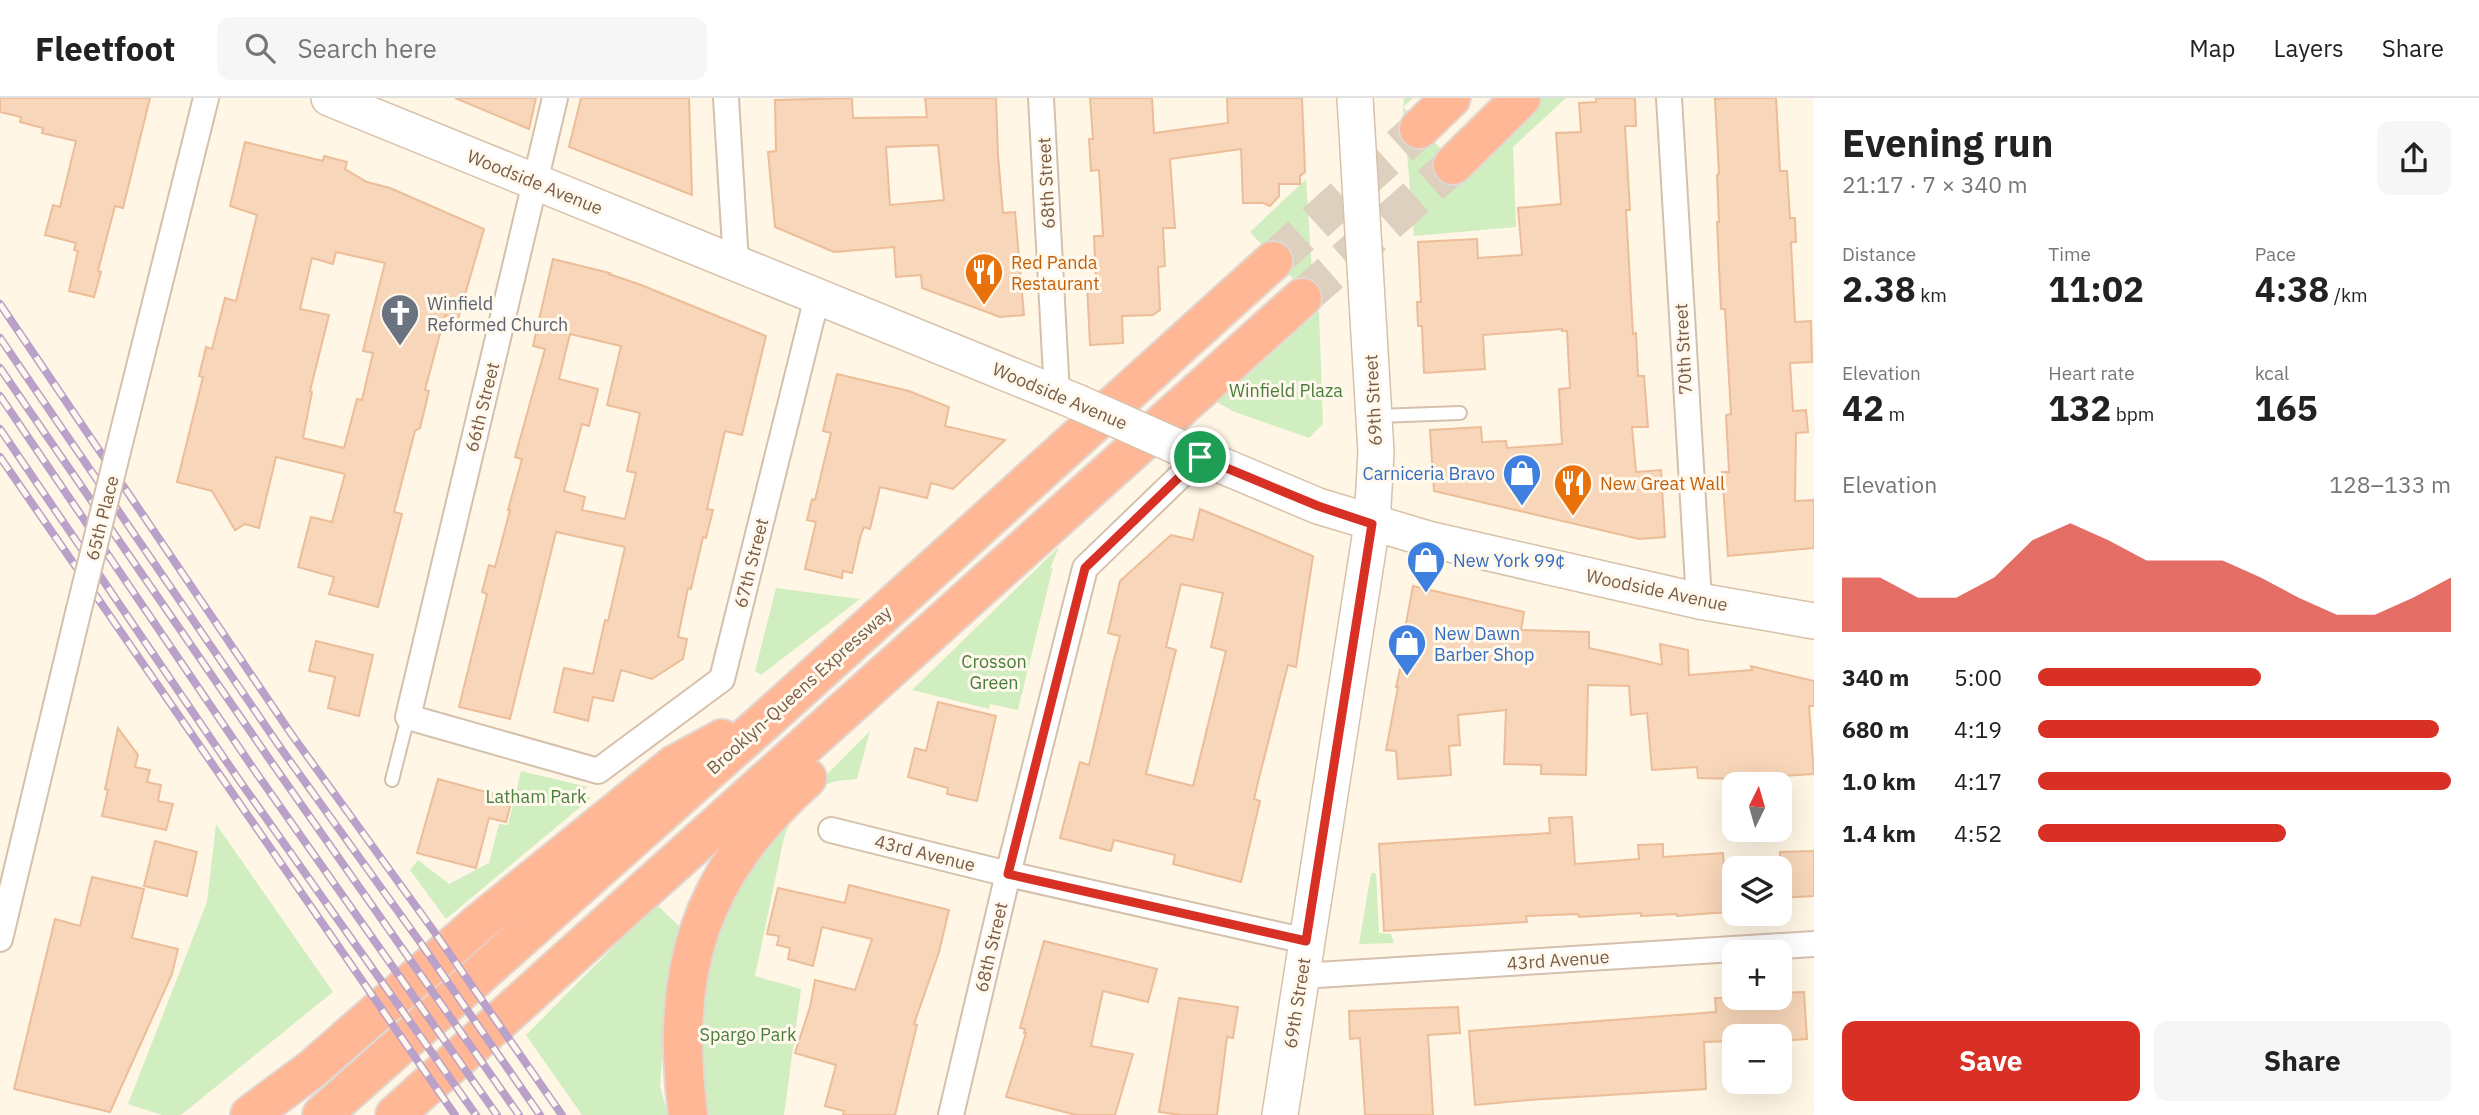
<!DOCTYPE html>
<html lang="en">
<head>
<meta charset="utf-8">
<style>
  body { margin:0; font-family:"IBM Plex Sans",sans-serif; background:#f6f6f6; color:#222; height:100vh; display:flex; flex-direction:column; font-size:26px; white-space:nowrap }
  * { box-sizing:border-box; margin:0 }
  p { font-size:23px; color:#767676 }
  .icon { flex:none; width:38px; height:38px; fill:none; stroke:currentColor; stroke-width:2; stroke-linecap:round; stroke-linejoin:round }
  .map { position:relative; flex:1; overflow:hidden }
  .sheet { display:flex; flex-direction:column; background:#fff; width:665px }
  .sheet>* { flex:none }
  .needle { width:46px; rotate:5deg }
  .tools { position:absolute; left:1722px; top:674px; display:grid; gap:14px }
  .tools a { display:grid; place-items:center; width:70px; height:70px; border-radius:14px; background:#fff; box-shadow:0 7px 28px #0002; font-size:35px }
  .pin { position:absolute; display:grid; place-items:center; width:60px; height:60px; color:#fff; margin:-30px; border:4px solid #fff; border-radius:50%; box-shadow:0 2px 7px #0007 }
  .round { display:grid; place-items:center; flex:none; width:74px; height:74px; border-radius:14px; background:#f6f6f6 }
  .summary { display:flex; align-items:center; justify-content:space-between; height:119px; padding:0 28px }
  h1 { font-size:38px; font-weight:800; line-height:52px }
  .figures { display:grid; grid-template-columns:repeat(3,1fr); gap:10px; height:119px; padding:7px 28px }
  .figures div { display:grid; align-content:center }
  .figures b { font-size:35px; font-weight:800 }
  .figures small { font-size:19px; font-weight:400 }
  .figures p { font-size:19px }
  .chart { height:196px; padding:14px 28px }
  .chart p { display:flex; justify-content:space-between }
  .chart svg { width:100%; height:126px; margin-top:7px; fill:#d93025; opacity:.7 }
  .primary-button { display:flex; gap:14px; margin-top:auto; padding:14px 28px }
  .primary-button a { flex:1; height:80px; border-radius:14px; background:#d93025; color:#fff; font-size:28px; font-weight:800; line-height:80px; text-align:center }
  .primary-button a+a { background:#f6f6f6; color:#222 }
  ul { padding:0 28px; list-style:none; font-size:23px }
  li { display:grid; grid-template-columns:112px 84px 1fr; align-items:center; height:52px }
  li i { height:18px; border-radius:9px; background:#d93025 }
  header { display:flex; align-items:center; gap:42px; box-sizing:border-box; height:98px; padding:0 35px; background:#fff; border-bottom:2px solid #e0e0e0 }
  header strong { font-size:33px }
  nav { display:flex; gap:38px; margin-inline-start:auto; font-size:24px }
  .search { width:490px; height:63px; background:#f6f6f6; display:flex; align-items:center; gap:18px; box-sizing:border-box; padding:0 24px; border-radius:14px; color:#767676; font-size:26px }
  main { display:flex; flex:1; min-height:0 }
  .map>svg:first-child { display:block }
  .green { fill:#d1eec1 }
  .building { fill:#f7d6b9; stroke:#ecbd98; stroke-width:2; fill-rule:evenodd }
  .lines { fill:none; stroke-linecap:round; stroke-linejoin:round }
  .highway-tunnel { stroke:#ded0be; stroke-width:38; stroke-dasharray:38 19; stroke-linecap:butt }
  .lane-casing { stroke:#d5c0ac; stroke-width:16 }
  .street-casing { stroke:#d5c0ac; stroke-width:28 }
  .secondary-casing { stroke:#d8c1a9; stroke-width:38 }
  .highway-casing { stroke:#dfd8d3; stroke-width:42 }
  .lane { stroke:#fff; stroke-width:12 }
  .street { stroke:#fff; stroke-width:24 }
  .secondary { stroke:#fff; stroke-width:35 }
  .highway { stroke:#ffb795; stroke-width:38 }
  .rail-casing { stroke:#baa1ca; stroke-width:8 }
  .rail { stroke:#fff9ed; stroke-width:5; stroke-dasharray:16; stroke-linecap:butt }
  .street-bridge-casing { stroke:#d5c0ac; stroke-width:28; stroke-linecap:butt }
  .secondary-bridge-casing { stroke:#d8c1a9; stroke-width:38; stroke-linecap:butt }
  .street-bridge { stroke:#fff; stroke-width:24 }
  .secondary-bridge { stroke:#fff; stroke-width:35 }
  .route-casing { stroke:#fff; stroke-width:14 }
  .route { stroke:#d93025; stroke-width:9 }
  .labels { text-anchor:middle; dominant-baseline:central; stroke-width:6; stroke-linejoin:round; paint-order:stroke }
  .street-label { font-size:18px; fill:#7b5c47; stroke:#fff9ed }
  .food-label { font-size:18px; fill:#c56008; stroke:#fff9ed; text-anchor:start }
  .worship-label { font-size:18px; fill:#5b616d; stroke:#fff9ed; text-anchor:start }
  .park-label { font-size:18px; fill:#4a7c3b; stroke:#fff9ed }
  .shop-label { font-size:18px; fill:#366cbe; stroke:#fff9ed; text-anchor:start }
</style>
</head>
<body>
<header>
<strong>Fleetfoot</strong>
<div class="search"><svg class="icon" aria-label="search" viewBox="0 0 24 24"><circle cx="10" cy="10" r="6"/><path d="M15 15l6 6"/></svg>Search here</div>
<nav><a>Map</a><a>Layers</a><a>Share</a></nav>
</header>
<main>
<div class="map">
<svg width="1814" height="1017" viewBox="0 0 1814 1017">
  <rect width="100%" height="100%" fill="#fff6e5"/>
  <!-- green -->
  <g class="green">
    <polygon points="1404,0 1413,0 1403,9 1460,72 1534,0 1566,0 1513,49 1516,129 1414,138 1403,9"/>
    <polygon points="1306,81 1314,204 1250,134"/>
    <polygon points="1319,213 1323,326 1309,340 1232,313 1217,304"/>
    <polygon points="1059,449 1050,471 1053,469 1018,612 990,606 989,611 912,592"/>
    <polygon points="776,490 860,501 761,577 755,573"/>
    <path d="M870,633L857,681C849,682 837,682 830,685C807,693 788,722 783,744L755,878L801,891L784,1017H701L704,880L736,768Z"/>
    <polygon points="521,673 588,689 577,697 591,700 446,821 410,772 418,762 449,786 489,765 499,726 508,727"/>
    <polygon points="216,726 333,894 181,1017 162,1017 128,1006 207,804"/>
    <polygon points="1371,775 1376,775 1379,835 1391,836 1394,845 1359,846"/>
    <polygon points="656,806 683,832 666,904 660,988 668,1017 582,1017 526,937"/>
  </g>
  <!-- building -->
  <g class="building">
    <polygon points="0,0 150,0 123,110 115,108 98,173 101,174 94,199 69,193 78,153 74,152 76,145 45,137 53,107 60,109 76,43 42,35 43,30 20,24 21,19 0,14"/>
    <polygon points="455,0 536,0 529,31"/>
    <polygon points="581,0 689,0 692,97 569,49"/>
    <path d="M852,0L853,20L927,19L925,0H996L998,57L1003,115L1015,114L1024,217L1000,219L922,190L921,177L896,179L894,149L834,154L775,129L768,54L776,53L775,2ZM938,47L944,102L890,107L886,49Z"/>
    <polygon points="1090,0 1152,0 1154,35 1228,25 1227,0 1302,0 1305,74 1300,78 1300,86 1279,86 1279,98 1270,108 1263,105 1243,105 1241,51 1170,61 1175,130 1163,130 1165,168 1158,169 1160,212 1153,217 1122,218 1123,245 1090,247 1087,186 1096,186 1094,138 1103,138 1099,72 1091,73 1089,41 1093,41"/>
    <polygon points="1596,0 1635,0 1636,28 1625,28 1630,112 1626,112 1633,236 1636,235 1638,278 1644,278 1648,329 1632,329 1636,374 1661,372 1665,439 1639,441 1434,393 1430,332 1481,329 1482,344 1506,343 1507,350 1562,346 1559,291 1570,290 1567,233 1562,233 1562,231 1483,237 1485,271 1424,275 1422,228 1418,228 1417,204 1421,204 1418,144 1477,141 1478,160 1522,157 1518,110 1561,106 1556,35 1581,34 1579,5 1596,4"/>
    <polygon points="1723,0 1776,0 1780,73 1787,73 1790,120 1795,120 1796,144 1791,144 1795,224 1811,223 1812,264 1790,265 1793,313 1806,312 1808,334 1796,335 1795,403 1814,402 1814,450 1728,458 1722,374 1729,374 1726,317 1731,316 1725,211 1721,211 1717,124 1719,124 1717,77 1719,76 1715,1"/>
    <path d="M245,44L323,63L324,58L347,64L345,71L367,84L390,90L484,131L458,221L445,217L425,292L429,293L420,330L415,333L394,414L402,416L378,509L329,496L334,479L298,469L311,419L332,424L345,376L276,359L259,430L245,426L235,432L212,393L177,384L203,279L199,278L206,249L212,251L225,200L236,203L257,117L230,108ZM336,154L385,165L363,253L373,255L362,302L357,301L344,350L303,340L312,294L310,293L329,217L300,211L312,160L333,166Z"/>
    <path d="M553,161L610,175L609,176L641,187L766,238L742,337L725,333L707,411L713,412L706,440L703,439L691,491L688,490L678,539L687,541L683,561L652,581L621,572L613,603L593,599L588,623L554,614L564,570L593,576L605,522L608,523L625,449L556,434L510,621L459,609L487,496L482,494L489,467L495,469L510,412H508L522,361L515,359L545,251L533,248ZM570,236L621,248L607,307L640,315L627,373L636,375L625,421L582,412L585,399L564,393L582,326L589,328L598,291L559,281Z"/>
    <polygon points="837,276 909,293 949,309 945,328 1005,342 953,391 931,385 927,400 880,389 870,431 864,429 861,436 852,475 843,473 842,480 805,471 816,424 807,422 812,401 815,402 831,335 823,333"/>
    <path d="M1200,411L1313,458L1296,569L1288,567L1260,676L1254,701L1260,703L1241,784L1173,766L1175,757L1114,742L1111,753L1060,740L1080,664L1089,667L1113,565L1120,538L1108,535L1120,483L1171,437L1193,442ZM1181,486L1223,495L1211,549L1226,553L1193,688L1146,676L1176,552L1166,549Z"/>
    <polygon points="1413,488 1524,514 1521,532 1589,534 1589,550 1630,559 1662,567 1660,546 1688,552 1689,577 1752,572 1751,568 1814,583 1814,608 1809,608 1814,676 1736,681 1698,680 1697,669 1652,672 1647,615 1631,617 1629,588 1588,587 1586,677 1541,676 1541,667 1504,666 1506,612 1458,617 1460,647 1449,648 1451,677 1398,681 1396,653 1386,652 1398,589 1396,589 1402,563 1399,563"/>
    <polygon points="316,543 373,557 359,618 328,610 335,579 309,573"/>
    <polygon points="938,604 996,618 977,703 947,696 948,690 908,679 915,650 926,653"/>
    <polygon points="118,630 138,657 135,669 150,672 147,684 161,687 158,703 173,706 166,732 102,718 108,692 105,691"/>
    <polygon points="438,681 512,701 506,724 489,720 476,770 417,755"/>
    <polygon points="1572,719 1575,766 1639,761 1638,747 1663,746 1663,759 1723,755 1727,814 1677,818 1677,816 1641,818 1641,815 1579,819 1578,816 1526,818 1527,824 1384,833 1379,746 1550,735 1549,720"/>
    <polygon points="155,743 197,754 187,798 144,788"/>
    <polygon points="1814,753 1814,798 1780,800 1780,754"/>
    <polygon points="92,779 144,791 132,840 178,851 172,876 110,1014 14,991 55,821 80,828"/>
    <polygon points="849,787 949,812 939,854 914,926 917,927 895,1017 843,1017 844,1013 825,1008 836,967 795,955 810,909 815,882 855,892 872,841 822,829 813,868 788,861 790,850 777,847 779,838 767,836 778,790 845,805"/>
    <polygon points="1044,843 1157,871 1148,904 1103,893 1091,948 1133,956 1115,1017 1076,1017 1006,999 1026,935 1024,935 1025,931 1020,930"/>
    <polygon points="1804,894 1807,941 1780,943 1780,938 1734,938 1734,943 1704,944 1706,991 1528,1002 1475,1007 1469,933 1716,914 1715,900 1780,900 1780,895"/>
    <polygon points="1179,900 1238,909 1233,940 1227,939 1217,1017 1181,1017 1159,1014"/>
    <polygon points="1458,909 1460,935 1428,937 1433,1017 1365,1017 1360,940 1350,941 1349,913"/>
  </g>
  <g class="lines">
    <!-- highway-tunnel -->
    <g class="highway-tunnel">
      <polyline points="1273,163 1419,31"/>
      <polyline points="1302,200 1453,67"/>
    </g>
    <!-- lane casing -->
    <g class="lane-casing">
      <g id="lane">
        <polyline points="1377,318 1460,315"/>
        <polyline points="392,682 408,619"/>
      </g>
    </g>
    <!-- street casing -->
    <g class="street-casing">
      <g id="street">
        <polyline points="555,0 408,619 598,673 722,581 817,199"/>
        <polyline points="726,0 736,165"/>
        <polyline points="1041,0 1057,296"/>
        <polyline points="1669,0 1699,503"/>
        <polyline points="125,325 206,0"/>
        <polyline points="831,732 1008,776 1306,843"/>
        <polyline points="0,841 78,515"/>
        <polyline points="1301,878 1814,846"/>
        <polyline points="951,1017 1008,776 1085,470 1200,359"/>
      </g>
    </g>
    <!-- secondary casing -->
    <g class="secondary-casing">
      <g id="secondary">
        <polyline points="329,0 1077,304"/>
        <polyline points="1178,349 1318,408 1428,441 1699,503 1814,523"/>
        <polyline points="1280,1017 1372,426 1376,354 1355,0"/>
      </g>
    </g>
    <!-- highway casing -->
    <g class="highway-casing">
      <g id="highway">
        <polyline points="1419,31 1451,0"/>
        <polyline points="1453,67 1521,0"/>
        <polyline points="250,1017 312,971 479,825 674,667 722,641"/>
        <polyline points="322,1017 777,612 1273,163"/>
        <polyline points="395,1017 1302,200"/>
        <path d="M688,1017C670,873 698,778 807,680"/>
      </g>
    </g>
    <!-- lane -->
    <use href="#lane" class="lane"/>
    <!-- street -->
    <use href="#street" class="street"/>
    <!-- secondary -->
    <use href="#secondary" class="secondary"/>
    <!-- highway -->
    <use href="#highway" class="highway"/>
    <!-- rail casing -->
    <g class="rail-casing">
      <g id="rail">
        <polyline points="0,206 292,637 433,832 562,1017"/>
        <polyline points="0,240 282,652 420,844 540,1017"/>
        <polyline points="0,270 270,662 519,1017"/>
        <polyline points="0,298 255,673 497,1017"/>
        <polyline points="0,331 237,679 476,1017"/>
        <polyline points="0,359 455,1017"/>
      </g>
    </g>
    <!-- rail -->
    <use href="#rail" class="rail"/>
    <!-- street-bridge casing -->
    <g class="street-bridge-casing">
      <polyline id="street-bridge" points="78,515 125,325"/>
    </g>
    <!-- secondary-bridge casing -->
    <g class="secondary-bridge-casing">
      <polyline id="secondary-bridge" points="1077,304 1178,349"/>
    </g>
    <!-- street-bridge -->
    <use href="#street-bridge" class="street-bridge"/>
    <!-- secondary-bridge -->
    <use href="#secondary-bridge" class="secondary-bridge"/>
  </g>
  <g class="lines">
    <!-- route casing -->
    <g class="route-casing">
      <polygon id="route" points="1200,359 1318,408 1372,426 1306,843 1008,776 1085,470"/>
    </g>
    <!-- route -->
    <use href="#route" class="route"/>
  </g>
  <!-- icons -->
  <defs>
    <g id="restaurant-pin" transform="scale(2.0125)"><path d="M0 17L-7.5 6A9.5 9.5 0 1 1 7.5 6Z" fill="#e8710a" stroke="#fff9ed"/><path d="M-5-6h1v4h1v-4h1v4h1v-4h1v5L-1.5 .5V6h-2V.5L-5-1ZM5-6V6H3V1.5H1.5Q1.5-4 5-6Z" fill="#fff"/></g>
    <g id="church-pin" transform="scale(2.0125)"><path d="M0 17L-7.5 6A9.5 9.5 0 1 1 7.5 6Z" fill="#6b7280" stroke="#fff9ed"/><path d="M-1.2-6h2.4v3.5h3.3v2.4h-3.3V6h-2.4V-.1h-3.3v-2.4h3.3Z" fill="#fff"/></g>
    <g id="shop-pin" transform="scale(2.0125)"><path d="M0 17L-7.5 6A9.5 9.5 0 1 1 7.5 6Z" fill="#3f7fe0" stroke="#fff9ed"/><path d="M-5-2.5h2.3a2.7 3.5 0 0 1 5.4 0H5L5.5 6h-11ZM-1.5-2.5h3a1.5 2.3 0 0 0-3 0Z" fill="#fff"/></g>
  </defs>
  <g fill-rule="evenodd">
    <use href="#restaurant-pin" x="984" y="174"/>
    <use href="#church-pin" x="400" y="215"/>
    <use href="#shop-pin" x="1522" y="375"/>
    <use href="#restaurant-pin" x="1573" y="385"/>
    <use href="#shop-pin" x="1426" y="462"/>
    <use href="#shop-pin" x="1407" y="545"/>
  </g>
  <g class="labels">
    <!-- street labels -->
    <g class="street-label">
      <text transform="translate(535 84) rotate(22)">Woodside Avenue</text>
      <text transform="translate(1046 85) rotate(-93)">68th Street</text>
      <text transform="translate(1683 251) rotate(-93)">70th Street</text>
      <text transform="translate(1060 298) rotate(23)">Woodside Avenue</text>
      <text transform="translate(1373 302) rotate(-93)">69th Street</text>
      <text transform="translate(482 309) rotate(-76)">66th Street</text>
      <text transform="translate(102 420) rotate(-76)">65th Place</text>
      <text transform="translate(751 465) rotate(-76)">67th Street</text>
      <text transform="translate(1657 492) rotate(12)">Woodside Avenue</text>
      <text transform="translate(799 592) rotate(-42)">Brooklyn-Queens Expressway</text>
      <text transform="translate(925 755) rotate(14)">43rd Avenue</text>
      <text transform="translate(991 849) rotate(-77)">68th Street</text>
      <text transform="translate(1558 862) rotate(-4)">43rd Avenue</text>
      <text transform="translate(1297 905) rotate(-81)">69th Street</text>
    </g>
    <!-- food labels -->
    <g class="food-label">
      <text x="1011" y="164">Red Panda<tspan x="1011" dy="21">Restaurant</tspan></text>
      <text x="1600" y="385">New Great Wall</text>
    </g>
    <!-- worship labels -->
    <g class="worship-label">
      <text x="427" y="205">Winfield<tspan x="427" dy="21">Reformed Church</tspan></text>
    </g>
    <!-- park labels -->
    <g class="park-label">
      <text x="1286" y="292">Winfield Plaza</text>
      <text x="994" y="563">Crosson<tspan x="994" dy="21">Green</tspan></text>
      <text x="536" y="698">Latham Park</text>
      <text x="748" y="936">Spargo Park</text>
    </g>
    <!-- shop labels -->
    <g class="shop-label">
      <text x="1495" y="375" text-anchor="end">Carniceria Bravo</text>
      <text x="1453" y="462">New York 99¢</text>
      <text x="1434" y="535">New Dawn<tspan x="1434" dy="21">Barber Shop</tspan></text>
    </g>
  </g>
</svg>
<div class="tools">
<a><svg class="needle" viewBox="-14 -14 28 28"><path d="M0-13l5 13h-10z" fill="#e53935"/><path d="M0 13l5-13h-10z" fill="#767676"/></svg></a>
<a><svg class="icon" aria-label="layers" viewBox="0 0 24 24"><path d="M12 4l9 5-9 5-9-5zM3 14l9 5 9-5"/></svg></a>
<a>+</a>
<a>−</a>
</div>
<div class="pin" style="left:1200px;top:359px;background:#1e9e55"><svg class="icon" aria-label="arrive" viewBox="0 0 24 24"><path d="M6 21V4h12l-3 4 3 4H6"/></svg></div>
</div>
<section class="sheet">
<div class="summary"><div><h1>Evening run</h1><p>21:17 · 7 × 340 m</p></div><a class="round"><svg class="icon" aria-label="share" viewBox="0 0 24 24"><path d="M12 15V3M7 8l5-5 5 5M5 13v7h14v-7"/></svg></a></div>
<div class="figures">
<div><p>Distance</p><b>2.38<small> km</small></b></div>
<div><p>Time</p><b>11:02</b></div>
<div><p>Pace</p><b>4:38<small> /km</small></b></div>
</div>
<div class="figures">
<div><p>Elevation</p><b>42<small> m</small></b></div>
<div><p>Heart rate</p><b>132<small> bpm</small></b></div>
<div><p>kcal</p><b>165</b></div>
</div>
<div class="chart"><p><span>Elevation</span>128–133 m</p>
<svg viewBox="0 0 160 44" preserveAspectRatio="none"><path d="M0 44V25L10 25L20 32L30 32L40 25L50 12L60 6L70 12L80 19L90 19L100 19L110 25L120 32L130 38L140 38L150 32L160 25V44z"/></svg>
</div>
<ul>
<li><b>340 m</b>5:00<i style="width:54%"></i></li>
<li><b>680 m</b>4:19<i style="width:97%"></i></li>
<li><b>1.0 km</b>4:17<i style="width:100%"></i></li>
<li><b>1.4 km</b>4:52<i style="width:60%"></i></li>
</ul>
<div class="primary-button"><a>Save</a><a>Share</a></div>
</section>
</main>
</body>
</html>
